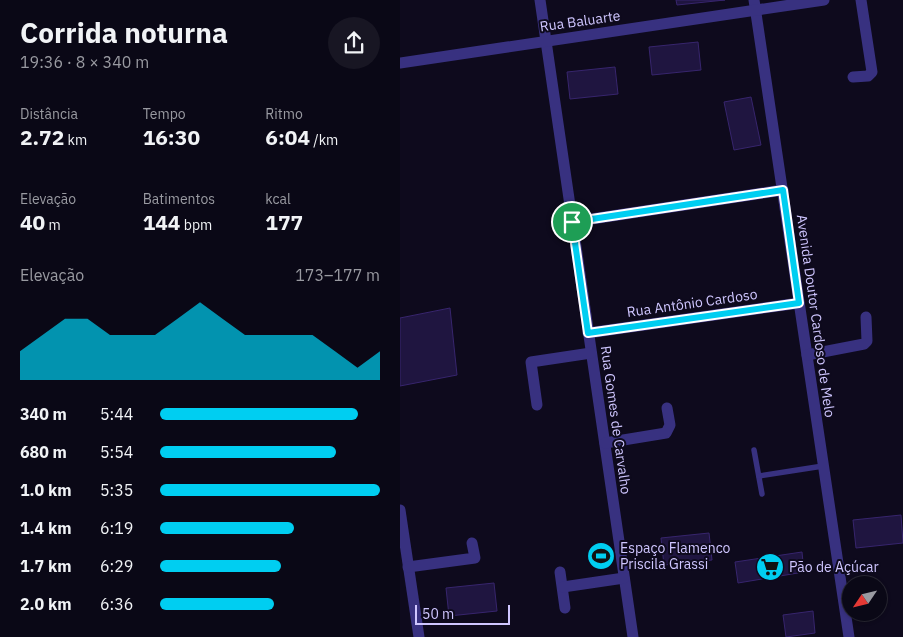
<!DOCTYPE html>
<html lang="pt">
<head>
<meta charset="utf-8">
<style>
  body { margin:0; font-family:"IBM Plex Sans",sans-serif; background:#181623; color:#f1f3f6; height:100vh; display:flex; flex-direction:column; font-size:19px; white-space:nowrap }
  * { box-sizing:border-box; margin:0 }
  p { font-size:16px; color:#999aa1 }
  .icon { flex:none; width:28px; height:28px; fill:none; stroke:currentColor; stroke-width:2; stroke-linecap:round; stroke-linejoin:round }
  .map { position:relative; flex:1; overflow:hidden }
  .sheet { display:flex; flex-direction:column; background:#0a0816; width:400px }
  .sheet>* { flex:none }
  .needle { width:32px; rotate:235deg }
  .fabs { position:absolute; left:442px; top:576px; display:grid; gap:10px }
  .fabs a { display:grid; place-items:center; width:45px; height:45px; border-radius:50%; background:#0a0816; box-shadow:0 1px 4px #0004,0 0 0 1px #2a2935; font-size:25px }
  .scale { position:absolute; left:15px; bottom:12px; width:95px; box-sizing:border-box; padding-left:5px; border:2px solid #cfc6ff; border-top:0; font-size:14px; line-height:18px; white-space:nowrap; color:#cfc6ff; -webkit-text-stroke:4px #0e0a1d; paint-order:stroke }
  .pin { position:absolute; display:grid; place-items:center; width:42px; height:42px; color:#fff; margin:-21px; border:2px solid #fff; border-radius:50%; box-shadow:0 1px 5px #0007 }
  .round { display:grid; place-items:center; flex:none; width:52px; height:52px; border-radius:26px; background:#181623 }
  .head { display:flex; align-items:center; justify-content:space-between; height:85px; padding:0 20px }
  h1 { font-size:28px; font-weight:700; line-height:38px }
  .stats { display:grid; grid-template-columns:repeat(3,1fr); gap:8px; height:85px; padding:5px 20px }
  .stats div { display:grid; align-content:center }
  .stats b { font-size:21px; font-weight:700 }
  .stats small { font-size:14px; font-weight:400 }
  .stats p { font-size:14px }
  .chart { height:140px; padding:10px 20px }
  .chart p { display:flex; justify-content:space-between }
  .chart svg { width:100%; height:90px; margin-top:5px; fill:#00cef1; opacity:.7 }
  ul { padding:0 20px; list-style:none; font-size:16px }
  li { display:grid; grid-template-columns:80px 60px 1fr; align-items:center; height:38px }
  li i { height:12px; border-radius:6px; background:#00cef1 }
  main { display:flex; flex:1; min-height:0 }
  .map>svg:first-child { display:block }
  .building { fill:#1f1540; stroke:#37256d }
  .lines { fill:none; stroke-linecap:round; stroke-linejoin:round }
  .lane { stroke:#383180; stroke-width:5.5 }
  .street { stroke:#383180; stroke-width:11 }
  .route-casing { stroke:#fff; stroke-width:10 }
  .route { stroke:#00cef1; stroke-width:6 }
  .labels { text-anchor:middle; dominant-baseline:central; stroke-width:4; stroke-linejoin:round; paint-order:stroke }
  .street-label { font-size:14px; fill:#cfc6ff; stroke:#0e0a1d }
  .poi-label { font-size:14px; fill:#cfc6ff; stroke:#0e0a1d; text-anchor:start }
</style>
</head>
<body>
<main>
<section class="sheet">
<div class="head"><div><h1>Corrida noturna</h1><p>19:36 · 8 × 340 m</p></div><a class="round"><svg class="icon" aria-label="share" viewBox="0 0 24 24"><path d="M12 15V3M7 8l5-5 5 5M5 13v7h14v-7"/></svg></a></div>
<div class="stats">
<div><p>Distância</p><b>2.72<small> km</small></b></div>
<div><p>Tempo</p><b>16:30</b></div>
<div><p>Ritmo</p><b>6:04<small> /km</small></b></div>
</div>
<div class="stats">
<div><p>Elevação</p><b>40<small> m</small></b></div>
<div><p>Batimentos</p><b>144<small> bpm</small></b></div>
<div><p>kcal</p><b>177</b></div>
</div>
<div class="chart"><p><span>Elevação</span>173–177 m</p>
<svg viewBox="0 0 160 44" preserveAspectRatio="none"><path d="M0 44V30L10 22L20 14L30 14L40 22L50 22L60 22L70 14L80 6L90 14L100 22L110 22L120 22L130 22L140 30L150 38L160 30V44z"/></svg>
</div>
<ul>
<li><b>340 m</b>5:44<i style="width:90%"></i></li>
<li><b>680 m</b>5:54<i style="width:80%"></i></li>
<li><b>1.0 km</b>5:35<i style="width:100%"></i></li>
<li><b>1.4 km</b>6:19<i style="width:61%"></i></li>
<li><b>1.7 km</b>6:29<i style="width:55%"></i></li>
<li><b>2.0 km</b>6:36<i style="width:52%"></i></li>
</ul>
</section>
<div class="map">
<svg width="503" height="637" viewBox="0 0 503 637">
  <rect width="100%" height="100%" fill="#0e0a1d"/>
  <!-- building -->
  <g class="building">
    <polygon points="276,0 325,0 277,5"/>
    <polygon points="298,42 301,70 252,75 249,47"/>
    <polygon points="215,67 218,94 170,99 167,72"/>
    <polygon points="351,97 361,145 334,150 324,102"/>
    <polygon points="50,308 57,375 0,386 0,318"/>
    <polygon points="501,515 503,543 456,548 453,520"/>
    <polygon points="309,533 312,560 264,565 261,538"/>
    <polygon points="402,552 404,572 338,583 335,562"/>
    <polygon points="94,583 97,611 49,616 46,588"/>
    <polygon points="413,611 415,633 386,637 383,615"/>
  </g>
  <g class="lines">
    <!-- lane -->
    <g class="lane">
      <polyline points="354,450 362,494"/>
      <polyline points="359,476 423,466"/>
    </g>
    <!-- street -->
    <g class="street">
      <polyline points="140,0 233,637"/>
      <polyline points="354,0 449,637"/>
      <polyline points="0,63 424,0"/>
      <polyline points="453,77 468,76 472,72 461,0"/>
      <polyline points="172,222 383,190"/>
      <polyline points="188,333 399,303"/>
      <polyline points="407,355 464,344 467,341 466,317"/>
      <polyline points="137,405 131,362 191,353"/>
      <polyline points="205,443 266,433 270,425 267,408"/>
      <polyline points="0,510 19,637"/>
      <polyline points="8,567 75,558 72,543"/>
      <polyline points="160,572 165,608"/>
      <polyline points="163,587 224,578"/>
    </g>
  </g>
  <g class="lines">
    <!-- route casing -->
    <g class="route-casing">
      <polygon id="route" points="383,190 399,303 188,333 172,222"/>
    </g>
    <!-- route -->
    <use href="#route" class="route"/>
  </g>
  <!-- icons -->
  <defs>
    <g id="stadium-disc" transform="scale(1.4375)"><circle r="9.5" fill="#00cef1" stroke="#0e0a1d"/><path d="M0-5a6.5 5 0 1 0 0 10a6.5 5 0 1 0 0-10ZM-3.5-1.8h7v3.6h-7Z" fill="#111"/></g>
    <g id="supermarket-disc" transform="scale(1.4375)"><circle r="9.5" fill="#00cef1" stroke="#0e0a1d"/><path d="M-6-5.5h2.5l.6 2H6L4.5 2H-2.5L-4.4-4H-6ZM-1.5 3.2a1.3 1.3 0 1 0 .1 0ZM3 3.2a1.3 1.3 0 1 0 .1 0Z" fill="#111"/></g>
  </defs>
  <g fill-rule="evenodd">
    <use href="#stadium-disc" x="201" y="556"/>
    <use href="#supermarket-disc" x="370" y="567"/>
  </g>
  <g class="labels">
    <!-- street labels -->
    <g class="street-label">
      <text transform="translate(180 21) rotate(-8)">Rua Baluarte</text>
      <text transform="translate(292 303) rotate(-8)">Rua Antônio Cardoso</text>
      <text transform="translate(416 316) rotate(82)">Avenida Doutor Cardoso de Melo</text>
      <text transform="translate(216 420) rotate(82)">Rua Gomes de Carvalho</text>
    </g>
    <!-- poi labels -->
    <g class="poi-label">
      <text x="220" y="548">Espaço Flamenco<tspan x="220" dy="16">Priscila Grassi</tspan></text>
      <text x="389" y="567">Pão de Açúcar</text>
    </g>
  </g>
</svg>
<div class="fabs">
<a><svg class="needle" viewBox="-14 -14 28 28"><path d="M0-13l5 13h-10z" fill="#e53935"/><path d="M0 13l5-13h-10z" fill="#999aa1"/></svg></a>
</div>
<div class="scale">50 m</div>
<div class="pin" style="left:172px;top:222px;background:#1e9e55"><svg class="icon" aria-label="arrive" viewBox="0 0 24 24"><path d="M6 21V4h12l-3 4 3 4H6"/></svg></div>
</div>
</main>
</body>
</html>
